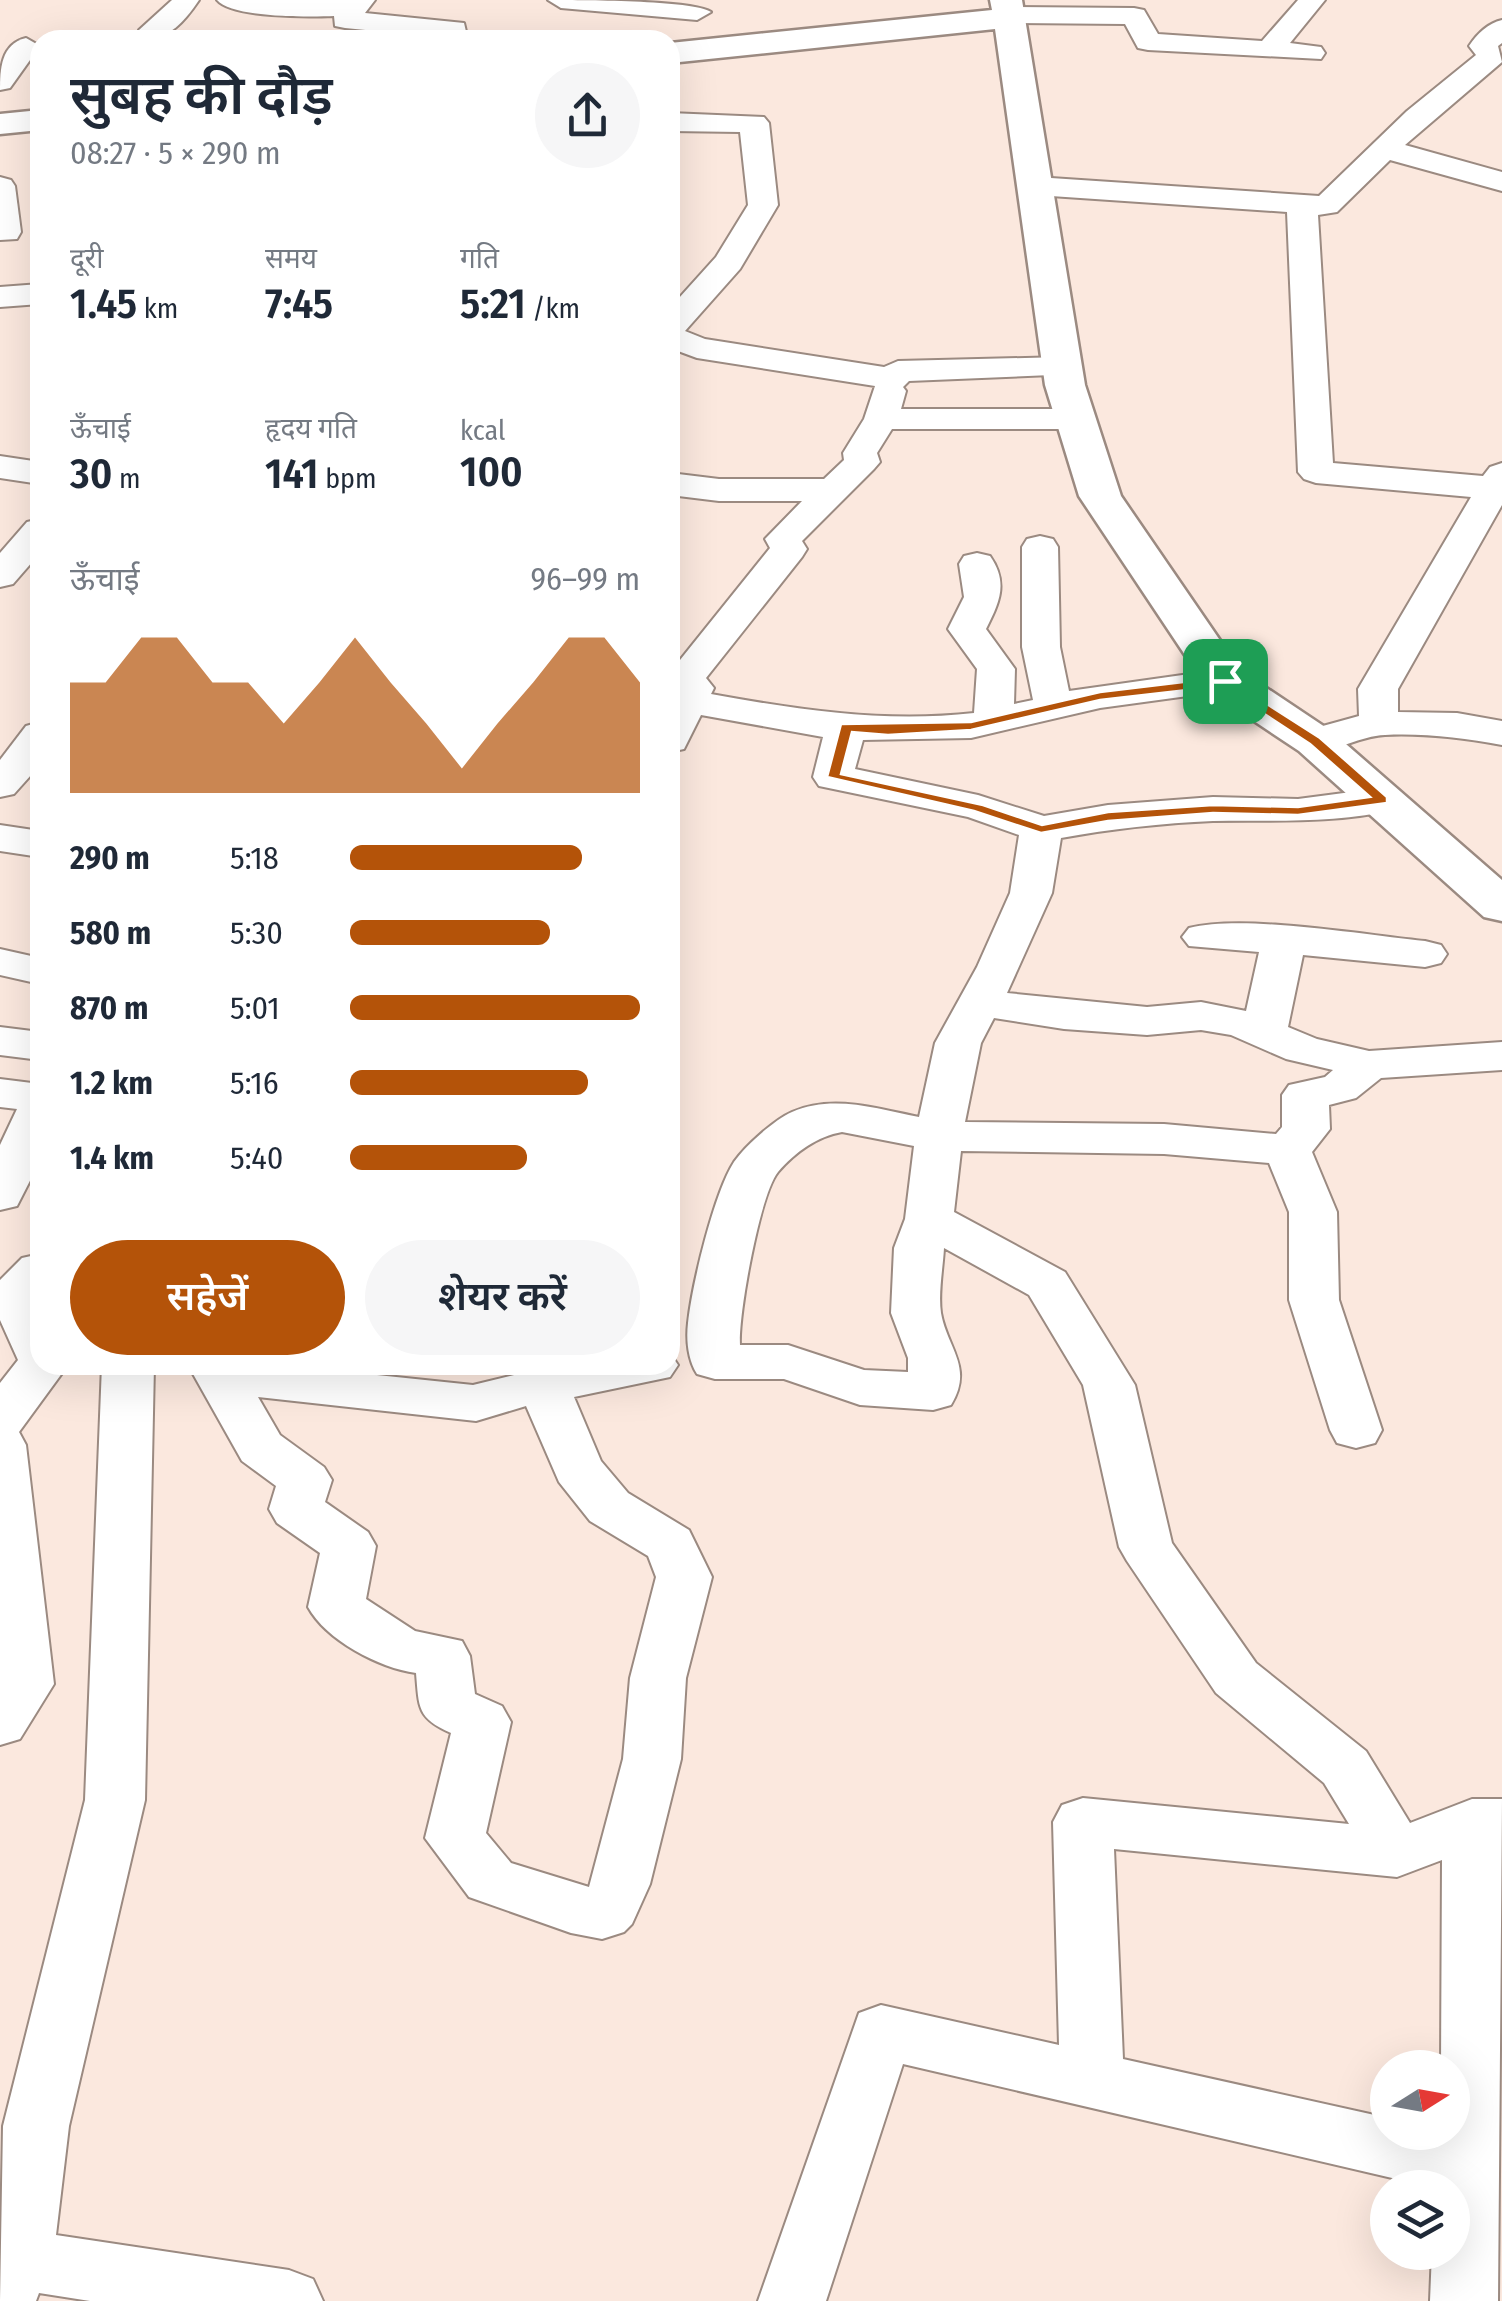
<!DOCTYPE html>
<html lang="hi">
<head>
<meta charset="utf-8">
<style>
  body { margin:0; font-family:"Fira Sans Condensed","Noto Sans Devanagari",sans-serif; background:#f6f6f7; color:#1f2937; height:100vh; display:flex; flex-direction:column; font-size:38px; white-space:nowrap }
  * { box-sizing:border-box; margin:0 }
  p { font-size:32px; color:#747a83 }
  .icon { flex:none; width:55px; height:55px; fill:none; stroke:currentColor; stroke-width:2; stroke-linecap:round; stroke-linejoin:round }
  .map { position:relative; flex:1; overflow:hidden }
  .panel { position:absolute; left:30px; top:30px; width:650px; height:1345px; display:flex; flex-direction:column; background:#fff; border-radius:30px; box-shadow:0 10px 40px #0002 }
  .panel>* { flex:none }
  .needle { width:65px; rotate:79deg }
  .buttons { position:absolute; left:1370px; top:2050px; display:grid; gap:20px }
  .buttons a { display:grid; place-items:center; width:100px; height:100px; border-radius:50%; background:#fff; box-shadow:0 10px 40px #0002; font-size:50px }
  .pin { position:absolute; display:grid; place-items:center; width:85px; height:85px; color:#fff; margin:-42px; border-radius:20px; box-shadow:0 5px 15px #0006 }
  .round { display:grid; place-items:center; flex:none; width:105px; height:105px; border-radius:52px; background:#f6f6f7 }
  .summary { display:flex; align-items:center; justify-content:space-between; height:170px; padding:0 40px }
  h1 { font-size:55px; font-weight:600; line-height:75px }
  .metrics { display:grid; grid-template-columns:repeat(3,1fr); gap:15px; height:170px; padding:10px 40px }
  .metrics div { display:grid; align-content:center }
  .metrics b { font-size:42px; font-weight:600 }
  .metrics small { font-size:28px; font-weight:400 }
  .metrics p { font-size:28px }
  .chart { height:280px; padding:20px 40px }
  .chart p { display:flex; justify-content:space-between }
  .chart svg { width:100%; height:180px; margin-top:10px; fill:#b45309; opacity:.7 }
  .action { display:flex; gap:20px; margin-top:auto; padding:20px 40px }
  .action a { flex:1; height:115px; border-radius:60px; background:#b45309; color:#fff; font-size:40px; font-weight:600; line-height:115px; text-align:center }
  .action a+a { background:#f6f6f7; color:#1f2937 }
  ul { padding:0 40px; list-style:none; font-size:32px }
  li { display:grid; grid-template-columns:160px 120px 1fr; align-items:center; height:75px }
  li i { height:25px; border-radius:12px; background:#b45309 }
  .map>svg:first-child { display:block }
  .lines { fill:none; stroke-linecap:round; stroke-linejoin:round }
  .minor-casing { stroke:#9b8a81; stroke-width:4 }
  .major-casing { stroke:#9b8a81; stroke-width:5 }
  .minor { fill:#fff; fill-rule:evenodd }
  .major { fill:#fff; fill-rule:evenodd }
  .route { fill:#b45309; stroke:#fff; stroke-width:2.5; fill-rule:evenodd }
</style>
</head>
<body>
<div class="map">
<svg width="1502" height="2301" viewBox="0 0 1502 2301">
  <rect width="100%" height="100%" fill="#fbe8de"/>
  <g class="lines">
    <!-- minor casing -->
    <g class="minor-casing">
      <g id="minor">
        <path d="M172,0H199C186,19 169,42 143,36L139,30Z"/>
        <path d="M217,0H375L365,13L464,23L468,40L345,28L335,26L334,16C309,17 232,18 217,0Z"/>
        <path d="M548,0C577,0 694,0 711,12L697,20L561,8Z"/>
        <polygon points="1298,0 1325,0 1290,43 1321,47 1325,53 1321,59 1148,50 1138,48 1125,24 1010,23 996,15 1010,7 1134,8 1144,10 1158,34 1262,41"/>
        <path d="M1502,20V43L1498,46L1502,62L1405,145L1502,172V191L1390,160L1337,212L1318,215L1333,463L1483,476L1490,467L1502,463V505L1398,689V712L1457,713L1502,721V745C1463,738 1424,733 1385,735C1356,736 1330,757 1301,750L1295,741L1301,732L1359,716L1358,689L1471,497L1316,483L1304,479L1298,472L1287,212L1036,195L1025,192L1021,186L1025,180L1036,177L1319,196L1407,111L1476,55L1469,46C1477,34 1488,23 1502,20Z"/>
        <path d="M26,38L40,46L10,88L0,90C0,69 1,44 26,38Z"/>
        <path d="M670,113L764,117L769,123L778,205L740,269L685,331L705,339L884,367L898,361L1063,357L1075,360L1080,367L1075,374L909,381L903,387L906,391L901,409H1076L1088,412L1093,419L1088,426L1076,429H892L877,453L880,462L874,469L802,541L807,549L802,557L706,678L714,688L711,694C799,710 884,723 974,713L977,669L948,629L964,597L959,564L964,556L977,553L990,556C1009,583 999,603 986,629L1015,669L1014,704L1033,700L1022,647V547L1027,539L1040,536L1053,539L1058,547L1060,647L1069,691L1225,669L1239,673L1245,681L1239,689L1100,708L971,738L863,740L855,769L978,795L1044,816L1108,805L1213,797L1298,799L1382,788L1397,791L1403,800L1397,809C1335,824 1276,820 1213,821C1162,823 1111,829 1061,838L1052,893L1007,993L1147,1007L1201,1002L1246,1011L1259,952L1189,946L1182,937L1189,928C1245,914 1363,935 1425,941L1441,945L1447,954L1441,963L1425,967L1303,955L1288,1027L1317,1039L1369,1051L1502,1042V1070L1381,1078L1356,1098L1329,1105L1330,1129L1312,1152L1337,1212L1339,1300L1382,1430L1375,1443L1356,1448L1337,1443L1330,1430L1289,1300V1212L1269,1163L1164,1154L961,1151L954,1212L1065,1272L1135,1385L1172,1543L1256,1663L1366,1751L1410,1823L1472,1799H1502L1498,2301H1430L1432,2252H1452V2188H1435L903,2064L826,2301H758L859,2013L881,2005L1059,2045L1053,1822L1062,1805L1083,1798L1349,1824L1324,1783L1216,1693L1127,1561L1119,1547L1083,1385L1029,1295L944,1248C943,1268 938,1293 941,1313C947,1348 974,1367 951,1405L933,1410L860,1405L784,1379H715L697,1374C688,1360 686,1340 688,1323C692,1285 714,1193 734,1162C745,1146 774,1120 792,1112C833,1094 878,1109 919,1117L935,1043L977,967L1010,893L1019,835L968,817L819,786L813,777L823,737L701,715L684,749L670,752V697L674,689L670,684V667L676,665L770,548L765,539L802,501H719L670,495V473L719,479H824L844,460L843,453L864,419L875,386L697,358L670,348V308L716,257L748,205L740,132L670,131ZM994,1018L1064,1029L1147,1035L1201,1030L1231,1035L1286,1059L1333,1070L1325,1077L1289,1085L1282,1095V1127L1276,1134L1164,1124L965,1122L981,1043ZM842,1132L914,1146L905,1219L894,1248L891,1313L908,1358V1372L864,1370L788,1345H740C738,1315 760,1194 778,1172C795,1152 818,1136 842,1132ZM1114,1849L1397,1877L1442,1860L1441,2068H1452V2132H1388V2118L1123,2059Z"/>
        <polygon points="0,177 11,180 15,186 21,232 17,239 0,240"/>
        <polygon points="40,284 40,304 0,307 0,287"/>
        <polygon points="0,456 40,462 40,484 0,478"/>
        <polygon points="40,519 40,553 13,584 0,587 0,553 27,522"/>
        <polygon points="40,722 40,765 14,794 0,797 0,760 26,726"/>
        <polygon points="0,825 40,831 40,857 0,851"/>
        <polygon points="0,949 40,958 40,984 0,975"/>
        <polygon points="0,1027 40,1032 40,1060 0,1055"/>
        <polygon points="0,1079 40,1084 40,1161 17,1206 0,1210 0,1145 17,1109 0,1107"/>
        <polygon points="40,1254 40,1365 68,1365 19,1432 26,1445 54,1684 20,1739 0,1745 0,1383 18,1360 0,1320 0,1280 22,1258"/>
        <path d="M670,1353L678,1365L670,1377L574,1397L601,1461L628,1493L689,1530L712,1577L686,1678L681,1759L650,1884L632,1924L624,1932L602,1939L571,1933L469,1897L425,1838L451,1733C417,1718 419,1708 416,1673C379,1668 326,1640 308,1607L320,1553L277,1523L269,1509L276,1486L242,1461L188,1365H281L473,1385L555,1365H670ZM258,1397L476,1421L526,1406L559,1482L590,1521L648,1556L656,1577L630,1678L623,1759L589,1887L511,1863L486,1833L511,1722L502,1706L475,1694L470,1656L462,1641L415,1631L366,1599L376,1546L368,1532L325,1502L332,1480L324,1467L280,1435Z"/>
        <polygon points="102,1365 154,1365 145,1800 69,2126 56,2235 289,2270 313,2279 323,2301 90,2301 39,2293 36,2301 0,2301 3,2126 85,1800"/>
      </g>
    </g>
    <!-- major casing -->
    <g class="major-casing">
      <g id="major">
        <polygon points="990,0 1022,0 1085,385 1121,496 1241,671 1331,731 1502,880 1502,921 1484,917 1299,751 1209,691 1079,496 1045,385 995,29 670,63 670,43 992,10"/>
        <polygon points="40,110 40,130 0,134 0,114"/>
      </g>
    </g>
    <!-- minor -->
    <use href="#minor" class="minor"/>
    <!-- major -->
    <use href="#major" class="major"/>
  </g>
  <!-- route -->
  <path class="route" d="M1225,677L1320,738L1387,797V803L1298,815L1213,813L1108,821L1041,833L974,811L827,777L841,724L971,722L1100,692ZM1222,686L1310,744L1370,797L1298,807L1213,805L1108,812L1042,825L983,805L841,774L852,732L888,735L971,730L1100,700Z"/>
</svg>
<div class="buttons">
<a><svg class="needle" viewBox="-14 -14 28 28"><path d="M0-13l5 13h-10z" fill="#e53935"/><path d="M0 13l5-13h-10z" fill="#747a83"/></svg></a>
<a><svg class="icon" aria-label="layers" viewBox="0 0 24 24"><path d="M12 4l9 5-9 5-9-5zM3 14l9 5 9-5"/></svg></a>
</div>
<div class="pin" style="left:1225px;top:681px;background:#1e9e55"><svg class="icon" aria-label="arrive" viewBox="0 0 24 24"><path d="M6 21V4h12l-3 4 3 4H6"/></svg></div>
<section class="panel">
<div class="summary"><div><h1>सुबह की दौड़</h1><p>08:27 · 5 × 290 m</p></div><a class="round"><svg class="icon" aria-label="share" viewBox="0 0 24 24"><path d="M12 15V3M7 8l5-5 5 5M5 13v7h14v-7"/></svg></a></div>
<div class="metrics">
<div><p>दूरी</p><b>1.45<small> km</small></b></div>
<div><p>समय</p><b>7:45</b></div>
<div><p>गति</p><b>5:21<small> /km</small></b></div>
</div>
<div class="metrics">
<div><p>ऊँचाई</p><b>30<small> m</small></b></div>
<div><p>हृदय गति</p><b>141<small> bpm</small></b></div>
<div><p>kcal</p><b>100</b></div>
</div>
<div class="chart"><p><span>ऊँचाई</span>96–99 m</p>
<svg viewBox="0 0 160 44" preserveAspectRatio="none"><path d="M0 44V17L10 17L20 6L30 6L40 17L50 17L60 27L70 17L80 6L90 17L100 27L110 38L120 27L130 17L140 6L150 6L160 17V44z"/></svg>
</div>
<ul>
<li><b>290 m</b>5:18<i style="width:80%"></i></li>
<li><b>580 m</b>5:30<i style="width:69%"></i></li>
<li><b>870 m</b>5:01<i style="width:100%"></i></li>
<li><b>1.2 km</b>5:16<i style="width:82%"></i></li>
<li><b>1.4 km</b>5:40<i style="width:61%"></i></li>
</ul>
<div class="action"><a>सहेजें</a><a>शेयर करें</a></div>
</section>
</div>
</body>
</html>
